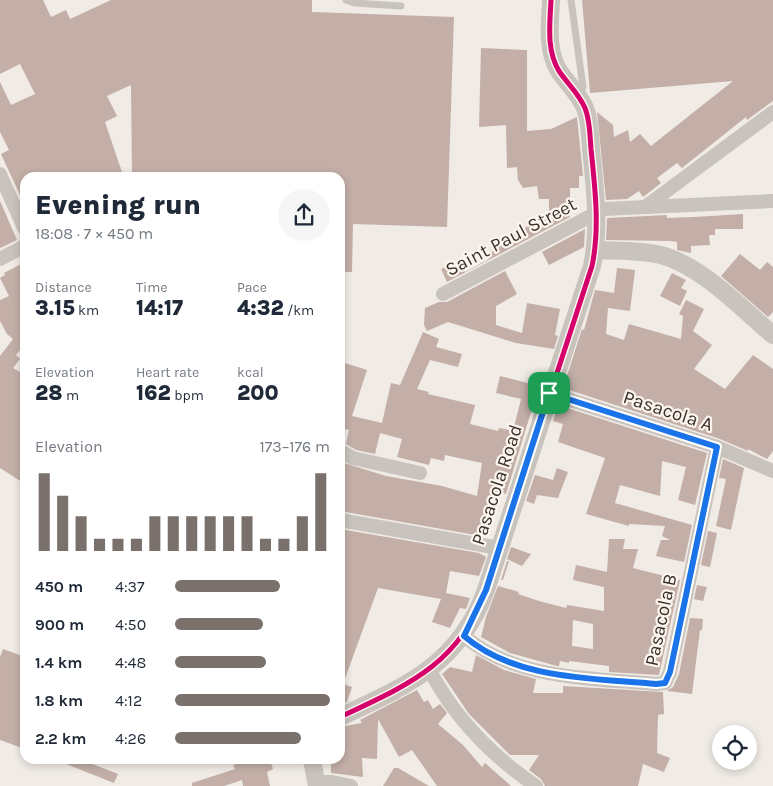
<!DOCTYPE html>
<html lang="en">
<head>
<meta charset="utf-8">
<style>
  body { margin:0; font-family:Karla,sans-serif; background:#f6f6f7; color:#1f2937; height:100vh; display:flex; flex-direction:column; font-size:19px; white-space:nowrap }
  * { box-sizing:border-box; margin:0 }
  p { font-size:16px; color:#747a83 }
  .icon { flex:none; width:28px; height:28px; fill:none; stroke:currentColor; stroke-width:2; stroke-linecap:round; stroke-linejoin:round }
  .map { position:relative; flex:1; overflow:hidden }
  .side { position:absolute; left:20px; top:172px; width:325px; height:592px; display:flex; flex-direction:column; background:#fff; border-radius:15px; box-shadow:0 2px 8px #0003 }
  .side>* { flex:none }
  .controls { position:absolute; left:712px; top:725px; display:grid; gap:10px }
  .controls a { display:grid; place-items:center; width:45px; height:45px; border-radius:50%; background:#fff; box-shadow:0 2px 8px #0003; font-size:25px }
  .pin { position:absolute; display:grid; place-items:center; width:42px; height:42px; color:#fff; margin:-21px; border-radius:10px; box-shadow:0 2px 8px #0006 }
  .round { display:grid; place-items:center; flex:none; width:52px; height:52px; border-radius:26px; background:#f6f6f7 }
  .summary { display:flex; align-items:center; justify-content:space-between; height:85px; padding:0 15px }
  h1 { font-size:28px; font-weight:800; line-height:38px }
  .figures { display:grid; grid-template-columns:repeat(3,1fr); gap:8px; height:85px; padding:5px 15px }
  .figures div { display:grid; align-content:center }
  .figures b { font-size:21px; font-weight:800 }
  .figures small { font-size:14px; font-weight:400 }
  .figures p { font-size:14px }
  .chart { height:140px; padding:10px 15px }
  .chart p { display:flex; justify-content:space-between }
  .chart svg { width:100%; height:90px; margin-top:5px; stroke:#7a716c; stroke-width:6 }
  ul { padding:0 15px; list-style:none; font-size:16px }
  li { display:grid; grid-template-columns:80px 60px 1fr; align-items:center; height:38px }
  li i { height:12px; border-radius:6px; background:#7a716c }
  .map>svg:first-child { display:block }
  .building { fill:#c3afa7; fill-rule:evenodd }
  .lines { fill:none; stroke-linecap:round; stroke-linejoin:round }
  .service { stroke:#c9c3be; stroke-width:7 }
  .minor { stroke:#c9c3be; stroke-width:14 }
  .tertiary { stroke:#c9c3be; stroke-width:18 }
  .cycleway-casing { stroke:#fbf5ee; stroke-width:8 }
  .cycleway { stroke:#d6006c; stroke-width:5 }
  .route-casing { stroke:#fff; stroke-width:10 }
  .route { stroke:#1a73e8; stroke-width:6 }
  .labels { text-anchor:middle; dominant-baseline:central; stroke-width:4.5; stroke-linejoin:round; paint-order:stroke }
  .street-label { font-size:19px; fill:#3b302b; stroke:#fbf5ee }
</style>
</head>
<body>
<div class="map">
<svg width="773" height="786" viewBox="0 0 773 786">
  <rect width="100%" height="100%" fill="#f0ebe5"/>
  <!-- building -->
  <g class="building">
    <polygon points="0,0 43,0 51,17 66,10 70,19 111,0 312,0 312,12 454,17 447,227 353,224 352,272 340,272 340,178 132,178 131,85 107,96 117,116 105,122 124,178 25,178 25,206 1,154 9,150 0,132 0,82 11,105 35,94 20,64 0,74"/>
    <polygon points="582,0 773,0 773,101 747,120 746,117 682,168 677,163 657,178 661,183 643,197 639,191 627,199 606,200 597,112 613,125 614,137 628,130 630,142 640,134 651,146 733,81 590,93"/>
    <polygon points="481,48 527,50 527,131 551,129 577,117 583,176 579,176 579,188 570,188 570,217 447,282 441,269 459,261 465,272 489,259 487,255 497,249 495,244 549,215 549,199 539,199 537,186 523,188 518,180 517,167 507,168 506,125 479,127"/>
    <polygon points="0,201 17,240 0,248"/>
    <polygon points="743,214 743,229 715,229 715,235 709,235 710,245 691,246 691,253 677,250 677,242 670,241 606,240 607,218 667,215 667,218 694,217"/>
    <polygon points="585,229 584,247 549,265 542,252"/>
    <polygon points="740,254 760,270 767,262 773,267 773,312 768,317 721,276"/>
    <polygon points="25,262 25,348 23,346 16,355 20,359 13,368 25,375 25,484 0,468 0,356 13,339 7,334 0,321 0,300 9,296 0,278 5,275 4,273"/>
    <polygon points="617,268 635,270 630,311 608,308 606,334 624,340 629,324 681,339 683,316 679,314 686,300 704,309 693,331 712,345 694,369 725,389 753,355 773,369 773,451 767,459 748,449 748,451 720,439 563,388 582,329 584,330 595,290 614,293"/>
    <polygon points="505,271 517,294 496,306 496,325 522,333 527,303 560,309 555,335 558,336 554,349 516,343 448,322 427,331 424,325 425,308 439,302 447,302"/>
    <polygon points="672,273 686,280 681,288 687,291 680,306 660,296"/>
    <polygon points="423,332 439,339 436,347 462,354 458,367 430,360 417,389 429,392 428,394 475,405 470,424 498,431 499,428 513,431 521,399 496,393 500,376 539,386 506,494 494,492 484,516 481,536 340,511 341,462 386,476 442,486 477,496 482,463 445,455 444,461 431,458 429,465 397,457 402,439 380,433 375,454 356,450 346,444 349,430 340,428 340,379 345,363 367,370 352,416 382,423 391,383 400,385"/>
    <polygon points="558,405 707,453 695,505 678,500 686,467 662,461 660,496 620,485 615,503 692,525 684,562 656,556 661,540 670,540 662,536 665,526 629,524 629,526 586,514 605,458 558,442 563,424 553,421"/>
    <polygon points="723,459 744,468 731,530 716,526 726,479 719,478"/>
    <polygon points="557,468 568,472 558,498 537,495 534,504 526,501 535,475 553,480"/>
    <polygon points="340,529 479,553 486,557 479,576 450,571 446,593 470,598 466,609 460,608 450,628 432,622 441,599 378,588 343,684 352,687 347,702 340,705"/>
    <polygon points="708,531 717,533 710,567 701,565"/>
    <path d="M609,539H625L623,549H638L633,568L680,580L659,675L609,672V666L569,661V663L560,661L559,666H557L510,653L481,637L486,617L498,586L519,592L518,594L539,601L566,608L567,605L604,611V587L573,580L576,565L607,572ZM573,620L593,624V649L572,646Z"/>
    <polygon points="511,547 531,554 522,566 507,559"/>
    <polygon points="507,561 509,561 503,580 501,580"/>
    <polygon points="697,585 707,587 703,601 694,599"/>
    <polygon points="690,618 703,619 702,630 700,630 692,694 667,691 673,687 679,674"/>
    <polygon points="3,649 25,657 25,749 0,740 0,657"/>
    <polygon points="476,655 504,670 536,679 533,693 563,693 563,686 663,692 664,714 658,715 657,753 670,758 664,772 643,764 638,786 545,786 541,779 529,770 539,755 510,755 469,714 442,674 450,667 472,672"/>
    <polygon points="417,690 424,702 428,700 433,709 440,704 447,713 438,724 463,745 482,767 485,763 511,786 437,786 412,750 399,757 378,719 377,759 362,758 363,777 331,773 331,760 340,760 340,727 362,723 360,720"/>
    <polygon points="56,760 82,760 118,774 114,783"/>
    <polygon points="248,760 270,760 273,769 267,772 270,786 243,786 242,780 224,786 192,786 192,783 235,769 233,765"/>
    <polygon points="394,768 398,768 429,786 383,786"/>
  </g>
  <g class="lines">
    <!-- service -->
    <g class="service">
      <polyline points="346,0 354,3 401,6"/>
      <polyline points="571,0 583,87"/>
    </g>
    <!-- minor -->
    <g class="minor">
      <polyline points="0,174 25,230"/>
      <polyline points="645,207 773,112"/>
      <polyline points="0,259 25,246"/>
      <polyline points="443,294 604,209 773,201"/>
      <polyline points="549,393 717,447 773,471"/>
      <polyline points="340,451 353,458 420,473"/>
      <polyline points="340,520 499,548"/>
      <path d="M464,636C515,680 592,678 656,684L665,683L670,672L717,447"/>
      <path d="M429,669C454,717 492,756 536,786"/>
      <polyline points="316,782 332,782 351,786"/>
    </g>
    <!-- tertiary -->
    <g class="tertiary">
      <path d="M595,250C617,251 640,250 661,255C702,266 741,308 773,335"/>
      <path d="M340,717C408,685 459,664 486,590L592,266C600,228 595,188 591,149C590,136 590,120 585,108C579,94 567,83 559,71C546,50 550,23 551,0"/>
      <polyline points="312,760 317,786"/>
    </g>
    <!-- cycleway casing -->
    <g class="cycleway-casing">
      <g id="cycleway">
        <path d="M464,636C515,680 592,678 656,684L665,683L670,672L717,447"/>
        <path d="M340,717C408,685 459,664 486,590L592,266C600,228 595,188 591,149C590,136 590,120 585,108C579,94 567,83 559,71C546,50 550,23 551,0"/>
      </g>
    </g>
    <!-- cycleway -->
    <use href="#cycleway" class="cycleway"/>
  </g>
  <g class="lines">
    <!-- route casing -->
    <g class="route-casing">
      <path id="route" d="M549,393L717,447L670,672L665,683L656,684C592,678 515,680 464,636L486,590Z"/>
    </g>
    <!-- route -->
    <use href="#route" class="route"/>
  </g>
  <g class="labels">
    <!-- street labels -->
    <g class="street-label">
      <text transform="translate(511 237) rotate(-28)">Saint Paul Street</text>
      <text transform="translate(668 411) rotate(18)">Pasacola A</text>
      <text transform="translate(497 485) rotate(-72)">Pasacola Road</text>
      <text transform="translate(661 620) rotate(-78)">Pasacola B</text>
    </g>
  </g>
</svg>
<div class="controls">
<a><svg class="icon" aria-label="locate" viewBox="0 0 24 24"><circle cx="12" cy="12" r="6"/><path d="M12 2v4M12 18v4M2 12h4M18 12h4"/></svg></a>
</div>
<div class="pin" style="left:549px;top:393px;background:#1e9e55"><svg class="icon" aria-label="arrive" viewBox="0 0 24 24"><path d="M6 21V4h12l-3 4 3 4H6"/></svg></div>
<section class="side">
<div class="summary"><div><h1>Evening run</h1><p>18:08 · 7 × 450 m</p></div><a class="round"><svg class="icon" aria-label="share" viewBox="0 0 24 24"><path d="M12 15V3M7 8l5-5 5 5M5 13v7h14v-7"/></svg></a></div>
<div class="figures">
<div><p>Distance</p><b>3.15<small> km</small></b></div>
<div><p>Time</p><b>14:17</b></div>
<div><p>Pace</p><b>4:32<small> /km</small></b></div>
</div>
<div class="figures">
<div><p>Elevation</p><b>28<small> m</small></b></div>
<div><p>Heart rate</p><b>162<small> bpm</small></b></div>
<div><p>kcal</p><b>200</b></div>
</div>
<div class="chart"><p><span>Elevation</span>173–176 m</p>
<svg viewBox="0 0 160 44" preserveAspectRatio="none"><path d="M5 44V6M15 44V17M25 44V27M35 44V38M45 44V38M55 44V38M65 44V27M75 44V27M85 44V27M95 44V27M105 44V27M115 44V27M125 44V38M135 44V38M145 44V27M155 44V6"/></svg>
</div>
<ul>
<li><b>450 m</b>4:37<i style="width:68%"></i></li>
<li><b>900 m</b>4:50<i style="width:57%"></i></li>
<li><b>1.4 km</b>4:48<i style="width:59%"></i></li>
<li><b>1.8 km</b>4:12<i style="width:100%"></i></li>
<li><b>2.2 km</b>4:26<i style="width:81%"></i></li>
</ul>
</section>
</div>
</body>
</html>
